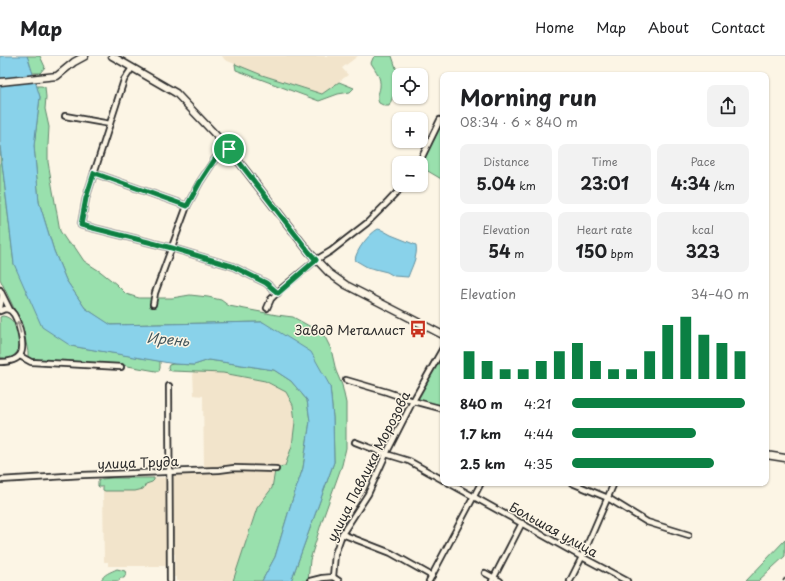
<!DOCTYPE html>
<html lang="en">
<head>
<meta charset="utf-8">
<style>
  body { margin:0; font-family:"Playpen Sans",sans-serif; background:#f2f2f2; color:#202124; height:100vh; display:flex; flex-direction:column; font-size:15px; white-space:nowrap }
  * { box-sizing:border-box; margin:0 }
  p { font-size:13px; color:#757577 }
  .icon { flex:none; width:22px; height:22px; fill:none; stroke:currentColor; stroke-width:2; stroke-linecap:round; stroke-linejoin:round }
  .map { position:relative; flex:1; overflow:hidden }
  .side { position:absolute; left:440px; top:16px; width:329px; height:414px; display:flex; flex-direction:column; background:#fff; border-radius:8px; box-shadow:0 1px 3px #0004 }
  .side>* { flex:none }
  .controls { position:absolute; left:392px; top:12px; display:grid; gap:8px }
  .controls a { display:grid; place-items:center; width:36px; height:36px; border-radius:8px; background:#fff; box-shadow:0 1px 3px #0004; font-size:20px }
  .pin { position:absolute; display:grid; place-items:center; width:34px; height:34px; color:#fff; margin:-17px; border:2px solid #fff; border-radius:50%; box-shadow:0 1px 4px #0007 }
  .round { display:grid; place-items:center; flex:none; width:42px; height:42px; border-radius:8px; background:#f2f2f2 }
  .headline { display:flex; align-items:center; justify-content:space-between; height:68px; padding:0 20px }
  h1 { font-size:22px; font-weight:700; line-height:30px }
  .figures { display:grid; grid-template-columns:repeat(3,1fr); gap:6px; height:68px; padding:4px 20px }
  .figures div { display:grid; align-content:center; border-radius:8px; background:#f2f2f2; text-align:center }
  .figures b { font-size:17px; font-weight:700 }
  .figures small { font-size:11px; font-weight:400 }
  .figures p { font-size:11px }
  .chart { height:112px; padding:8px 20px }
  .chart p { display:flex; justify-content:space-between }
  .chart svg { width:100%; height:72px; margin-top:4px; stroke:#0b8043; stroke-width:6 }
  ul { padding:0 20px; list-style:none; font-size:13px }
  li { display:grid; grid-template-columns:64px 48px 1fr; align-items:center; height:30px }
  li i { height:10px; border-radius:5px; background:#0b8043 }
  header { display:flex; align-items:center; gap:24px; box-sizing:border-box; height:56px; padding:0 20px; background:#fff; border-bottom:1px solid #e0e0e0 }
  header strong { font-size:19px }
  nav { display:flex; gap:22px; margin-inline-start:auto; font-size:14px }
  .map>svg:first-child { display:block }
  .built { fill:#f2e4cb }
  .green { fill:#99e0ad; stroke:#62866c }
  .water { fill:#89d2ea; stroke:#638f9e }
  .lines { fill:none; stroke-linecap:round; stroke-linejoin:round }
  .minor-casing { stroke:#2b2b2b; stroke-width:8 }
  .tertiary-casing { stroke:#2b2b2b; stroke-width:9 }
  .minor { stroke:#fcf5e5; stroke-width:4.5 }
  .tertiary { stroke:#fcf5e5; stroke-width:6 }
  .rail { stroke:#2b2b2b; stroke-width:1.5; stroke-dasharray:6 3; stroke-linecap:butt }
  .oneway { stroke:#949088 }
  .route-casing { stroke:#fff; stroke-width:8 }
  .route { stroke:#0b8043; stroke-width:5 }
  .labels { text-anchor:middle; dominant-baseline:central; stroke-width:3; stroke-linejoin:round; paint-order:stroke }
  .poi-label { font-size:13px; fill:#2b2b2b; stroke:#fcf5e5; text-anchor:end }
  .street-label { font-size:13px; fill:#2b2b2b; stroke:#fcf5e5 }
  .water-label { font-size:14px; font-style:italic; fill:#42555b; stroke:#fcf5e5 }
</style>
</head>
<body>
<header>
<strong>Map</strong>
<nav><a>Home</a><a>Map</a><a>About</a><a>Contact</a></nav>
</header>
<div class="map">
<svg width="785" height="525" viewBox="0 0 785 525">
  <rect width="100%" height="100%" fill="#fcf5e5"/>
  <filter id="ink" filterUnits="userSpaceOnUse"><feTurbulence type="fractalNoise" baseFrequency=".025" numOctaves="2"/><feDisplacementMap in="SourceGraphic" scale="8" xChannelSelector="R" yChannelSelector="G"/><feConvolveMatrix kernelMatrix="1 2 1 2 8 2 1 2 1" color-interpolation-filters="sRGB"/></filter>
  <g filter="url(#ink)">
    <!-- built -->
    <g class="built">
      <polygon points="222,0 358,0 342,12 348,19 322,38 262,19 225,4"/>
      <polygon points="193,316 223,317 265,325 286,336 293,349 295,366 292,390 285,410 265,411 235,410 204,412 203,340 194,339"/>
      <polygon points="239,415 275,415 272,432 257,452 233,525 176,525 176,521 174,521 175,498 174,498 173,472 173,468 174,468 173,459 171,459 171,419"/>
      <polygon points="167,421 168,510 108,510 108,506 104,506 103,434 105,435 146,428 154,424 154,422"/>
    </g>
    <!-- green -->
    <g class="green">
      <polygon points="27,0 40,0 45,11 40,17 32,17"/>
      <path d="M375,0H392C393,4 395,8 396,12C398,25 394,39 389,50H385L379,47C376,40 379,38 380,31C381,21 376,15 371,7L373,2Z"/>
      <polygon points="235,8 262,19 322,38 339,26 354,32 350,36 338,38 319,45 236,14"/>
      <polygon points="36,30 41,30 45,31 46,41 45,53 49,71 48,89 48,106 60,175 68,187 74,190 84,205 101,216 116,228 126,238 139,242 172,242 190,239 208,241 221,244 229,250 277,259 293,261 320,276 325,281 331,293 336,315 342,329 346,347 346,392 342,409 322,465 310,504 308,525 291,525 334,406 333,362 330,330 263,266 110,269 85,252 66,224 54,195 39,146 34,90 40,41"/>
      <polygon points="443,66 443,124 421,111 421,108"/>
      <polygon points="0,90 14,208 71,290 160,305 160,312 159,315 156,315 122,309 37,304 29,302 28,300 28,296 23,271 0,223"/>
      <path d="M3,260C20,262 28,296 9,302C6,303 4,302 0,301V261Z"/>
      <polygon points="443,297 443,349 422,346 418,343 420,338"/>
      <polygon points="209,304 274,314 291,325 307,344 310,365 303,412 290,451 275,501 262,525 233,525 257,452 272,432 275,415 277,415 277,411 285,410 292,390 295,366 293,349 286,336 265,325 223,317 172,315 169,314 168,311 169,309 173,308 194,309"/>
      <polygon points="113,422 154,422 154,424 152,426 146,428 143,433 135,435 105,435 103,434 103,431 99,431 98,430 98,425 101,423"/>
      <polygon points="785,484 785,500 758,525 746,525"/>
      <path d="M117,513L125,515L126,518L124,522H120L119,525H101C103,518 111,516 117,513Z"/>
    </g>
    <!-- water -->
    <g class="water">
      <polygon points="0,0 27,0 29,5 40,41 34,90 39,146 54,195 66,224 85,252 111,269 263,266 311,296 330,330 333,362 334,406 291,525 262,525 275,501 290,451 303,412 310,365 307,344 291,325 274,314 209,304 194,309 175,308 71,290 42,271 14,208 0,90"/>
      <path d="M378,173L382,174L391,179L416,189C418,200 412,210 408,221L394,220L387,216L367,211L355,204C356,194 369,178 378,173Z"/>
    </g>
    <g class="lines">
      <!-- minor casing -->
      <g class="minor-casing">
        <g id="minor">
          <polyline points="132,12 124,24 86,142 81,169 172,192 232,210 266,227 278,237"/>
          <polyline points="65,60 110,68"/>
          <polyline points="419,107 440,64"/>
          <polyline points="94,117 187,150"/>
          <polyline points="0,234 10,254"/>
          <polyline points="153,248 155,237 187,150 200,126 215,103 229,93"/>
          <polyline points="0,252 2,240"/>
          <polyline points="267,252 271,243 281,233 316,204 331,195 367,167 388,146 404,129"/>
          <path d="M0,255L5,253C7,253 8,253 11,255C18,261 26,291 20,299C16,305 7,306 0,306"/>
          <polyline points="20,300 31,306 121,311"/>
          <polyline points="346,324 387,336 413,345 443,353"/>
          <polyline points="169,330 170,525"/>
          <polyline points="355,386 386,398 409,405 443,424"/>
          <polyline points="0,424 83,419 219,414 234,412 276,413"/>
          <polyline points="449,427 582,501 627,525"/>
          <polyline points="572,427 608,442 647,466 689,479"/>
          <polyline points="342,478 391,497 432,520"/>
          <polyline points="485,517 500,525"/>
          <polyline points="333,521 339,525"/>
          <polyline points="310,525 322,522 333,521 335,498 342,478 368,438 386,398 413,345 443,292"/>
          <polyline points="429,525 481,427"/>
          <polyline points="492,525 522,467"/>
          <polyline points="570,525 582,501 614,427"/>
        </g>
      </g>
      <!-- tertiary casing -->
      <g class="tertiary-casing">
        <g id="tertiary">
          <polyline points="112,0 176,37 229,93 309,196 329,217 346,229 443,279"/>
          <polyline points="0,26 57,20 74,6 85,0"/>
          <polyline points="766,399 785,402"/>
        </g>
      </g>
      <!-- minor -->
      <use href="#minor" class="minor"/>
      <!-- tertiary -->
      <use href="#tertiary" class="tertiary"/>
      <!-- rail -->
      <polyline class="rail" points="783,525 785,522"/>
    </g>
    <!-- one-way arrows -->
    <defs><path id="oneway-shaft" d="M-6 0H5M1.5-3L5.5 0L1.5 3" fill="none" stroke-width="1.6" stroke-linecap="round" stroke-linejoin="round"/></defs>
    <use class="oneway" href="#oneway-shaft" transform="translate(19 271) rotate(-105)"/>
  </g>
  <g class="lines" filter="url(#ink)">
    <!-- route casing -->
    <g class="route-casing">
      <polygon id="route" points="229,93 309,196 316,204 278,237 266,227 232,210 172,192 81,169 86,142 94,117 187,150 200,126 215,103"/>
    </g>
    <!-- route -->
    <use href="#route" class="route"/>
  </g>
  <!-- icons -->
  <defs>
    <g id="bus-bare" transform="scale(1.38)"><path d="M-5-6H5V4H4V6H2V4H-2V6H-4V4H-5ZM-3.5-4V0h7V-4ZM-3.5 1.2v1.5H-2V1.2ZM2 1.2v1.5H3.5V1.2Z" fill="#c8321e" stroke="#fcf5e5" stroke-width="2.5" paint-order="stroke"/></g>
  </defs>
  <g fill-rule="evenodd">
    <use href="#bus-bare" x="418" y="273"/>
  </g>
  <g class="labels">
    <!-- poi labels -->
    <g class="poi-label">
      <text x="405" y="273">Завод Металлист</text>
    </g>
    <!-- street labels -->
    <g class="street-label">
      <text transform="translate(138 406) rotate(-2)">улица Труда</text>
      <text transform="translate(368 410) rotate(-63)">улица Павлика Морозова</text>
      <text transform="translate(554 473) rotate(29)">Большая улица</text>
    </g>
    <!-- water labels -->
    <g class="water-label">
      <text transform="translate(168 283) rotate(5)">Ирень</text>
    </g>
  </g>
</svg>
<div class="controls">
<a><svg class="icon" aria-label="locate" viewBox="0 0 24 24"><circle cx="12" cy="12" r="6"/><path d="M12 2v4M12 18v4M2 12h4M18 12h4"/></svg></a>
<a>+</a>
<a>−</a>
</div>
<div class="pin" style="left:229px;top:93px;background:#1e9e55"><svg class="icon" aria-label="arrive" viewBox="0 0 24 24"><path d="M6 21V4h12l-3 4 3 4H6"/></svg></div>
<section class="side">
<div class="headline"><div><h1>Morning run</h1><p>08:34 · 6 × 840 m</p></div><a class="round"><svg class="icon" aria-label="share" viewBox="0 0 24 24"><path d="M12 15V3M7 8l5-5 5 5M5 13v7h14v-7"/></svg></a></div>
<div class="figures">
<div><p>Distance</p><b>5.04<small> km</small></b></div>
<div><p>Time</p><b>23:01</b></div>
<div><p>Pace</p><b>4:34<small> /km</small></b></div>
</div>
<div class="figures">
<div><p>Elevation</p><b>54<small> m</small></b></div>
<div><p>Heart rate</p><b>150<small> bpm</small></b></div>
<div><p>kcal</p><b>323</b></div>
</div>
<div class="chart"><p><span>Elevation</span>34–40 m</p>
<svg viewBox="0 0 160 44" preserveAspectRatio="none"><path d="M5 44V27M15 44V33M25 44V38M35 44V38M45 44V33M55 44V27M65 44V22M75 44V33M85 44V38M95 44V38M105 44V27M115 44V11M125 44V6M135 44V17M145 44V22M155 44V27"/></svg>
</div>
<ul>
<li><b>840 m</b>4:21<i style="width:98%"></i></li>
<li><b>1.7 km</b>4:44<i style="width:70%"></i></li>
<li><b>2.5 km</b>4:35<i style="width:80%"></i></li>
</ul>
</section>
</div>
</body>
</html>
